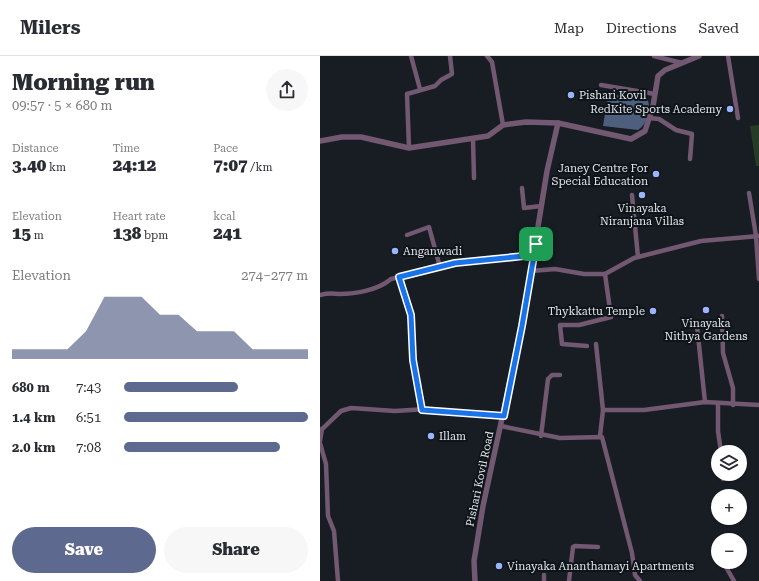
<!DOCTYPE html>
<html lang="en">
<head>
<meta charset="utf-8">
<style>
  body { margin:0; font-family:"Roboto Serif",serif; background:#f7f7f7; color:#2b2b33; height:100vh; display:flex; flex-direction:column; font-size:15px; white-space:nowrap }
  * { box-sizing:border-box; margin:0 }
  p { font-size:13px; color:#7c7c81 }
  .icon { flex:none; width:22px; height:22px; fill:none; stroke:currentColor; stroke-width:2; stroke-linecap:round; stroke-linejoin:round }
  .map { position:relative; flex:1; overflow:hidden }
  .side { display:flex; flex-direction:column; background:#fff; width:320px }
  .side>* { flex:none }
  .tools { position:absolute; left:391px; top:389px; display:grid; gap:8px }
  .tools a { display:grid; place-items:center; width:36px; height:36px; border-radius:50%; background:#fff; box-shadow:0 1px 3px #0004; font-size:20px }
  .pin { position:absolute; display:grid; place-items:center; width:34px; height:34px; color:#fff; margin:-17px; border-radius:8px; box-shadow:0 2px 6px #0006 }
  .round { display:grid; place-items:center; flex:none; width:42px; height:42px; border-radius:21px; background:#f7f7f7 }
  .summary { display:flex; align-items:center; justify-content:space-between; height:68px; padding:0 12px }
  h1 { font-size:22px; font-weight:800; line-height:30px }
  .stats { display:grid; grid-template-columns:repeat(3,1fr); gap:6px; height:68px; padding:4px 12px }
  .stats div { display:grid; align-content:center }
  .stats b { font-size:17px; font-weight:800 }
  .stats small { font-size:11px; font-weight:400 }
  .stats p { font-size:11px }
  .chart { height:112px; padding:8px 12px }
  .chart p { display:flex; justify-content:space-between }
  .chart svg { width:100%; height:72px; margin-top:4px; fill:#5d698e; opacity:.7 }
  .button { display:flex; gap:8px; margin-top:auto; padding:8px 12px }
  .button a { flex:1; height:46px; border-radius:24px; background:#5d698e; color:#fff; font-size:16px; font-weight:800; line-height:46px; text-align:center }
  .button a+a { background:#f7f7f7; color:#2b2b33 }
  ul { padding:0 12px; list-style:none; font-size:13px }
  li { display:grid; grid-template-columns:64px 48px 1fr; align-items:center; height:30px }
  li i { height:10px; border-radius:5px; background:#5d698e }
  header { display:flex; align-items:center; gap:24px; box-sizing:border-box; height:56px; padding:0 20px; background:#fff; border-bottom:1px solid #e1e1e2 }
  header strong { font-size:19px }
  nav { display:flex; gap:22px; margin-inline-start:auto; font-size:14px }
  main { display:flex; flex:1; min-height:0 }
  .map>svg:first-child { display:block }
  .green { fill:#263c27 }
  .water { fill:#4e5f7e }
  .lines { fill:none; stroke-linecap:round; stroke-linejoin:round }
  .minor { stroke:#735872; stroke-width:4.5 }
  .tertiary { stroke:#735872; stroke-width:5.5 }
  .route-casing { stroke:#fff; stroke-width:8 }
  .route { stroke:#1a73e8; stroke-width:5 }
  .poi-dot { fill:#9ab5fd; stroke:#0e1419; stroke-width:1.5 }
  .labels { text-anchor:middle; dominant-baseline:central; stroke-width:4; stroke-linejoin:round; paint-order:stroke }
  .poi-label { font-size:11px; fill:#e2e6ea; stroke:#0e1419; text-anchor:start }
  .street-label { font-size:11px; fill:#e2e6ea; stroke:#0e1419 }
</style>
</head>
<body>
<header>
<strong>Milers</strong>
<nav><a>Map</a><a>Directions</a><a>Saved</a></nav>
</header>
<main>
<section class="side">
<div class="summary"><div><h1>Morning run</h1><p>09:57 · 5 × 680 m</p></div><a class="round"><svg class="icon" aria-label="share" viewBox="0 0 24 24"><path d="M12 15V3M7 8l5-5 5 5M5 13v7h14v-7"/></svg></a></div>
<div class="stats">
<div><p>Distance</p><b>3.40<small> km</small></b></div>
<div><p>Time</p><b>24:12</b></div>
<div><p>Pace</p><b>7:07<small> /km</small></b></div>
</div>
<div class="stats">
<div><p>Elevation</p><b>15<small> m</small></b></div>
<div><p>Heart rate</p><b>138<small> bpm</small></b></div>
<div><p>kcal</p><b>241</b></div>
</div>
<div class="chart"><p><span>Elevation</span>274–277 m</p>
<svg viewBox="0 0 160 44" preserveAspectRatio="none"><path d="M0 44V38L10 38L20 38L30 38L40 27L50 6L60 6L70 6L80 17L90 17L100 27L110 27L120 27L130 38L140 38L150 38L160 38V44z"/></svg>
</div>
<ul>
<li><b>680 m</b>7:43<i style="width:62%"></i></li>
<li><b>1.4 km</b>6:51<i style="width:100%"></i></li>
<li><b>2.0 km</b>7:08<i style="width:85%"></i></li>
</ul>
<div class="button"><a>Save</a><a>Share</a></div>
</section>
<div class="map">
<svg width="439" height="525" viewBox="0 0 439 525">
  <rect width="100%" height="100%" fill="#171d23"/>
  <!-- green -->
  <polygon class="green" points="439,69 439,110 436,110 430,70"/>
  <!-- water -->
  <path class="water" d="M296,39L328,44C331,54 327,68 318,74L283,70L288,40Z"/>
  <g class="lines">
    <!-- minor -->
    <g class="minor">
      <polyline points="91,0 100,33"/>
      <polyline points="167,0 172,6 183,69"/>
      <polyline points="334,0 362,7"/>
      <polyline points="408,0 418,62"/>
      <polyline points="281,29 335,38"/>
      <polyline points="329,62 339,63 356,74 372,78 370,103"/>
      <polyline points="153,83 154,122"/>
      <polyline points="89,92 87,38 115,30 121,24 132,18 130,0"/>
      <polyline points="202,132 204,152 221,150"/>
      <polyline points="429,137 436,180 439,223"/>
      <polyline points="312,139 318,201"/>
      <polyline points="87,179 109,171 120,211"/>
      <polyline points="211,215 235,213 264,218 285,218 314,202 381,185 439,180"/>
      <polyline points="79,221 91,259 93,304 102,354"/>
      <path d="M0,239C7,237 12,237 19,238C36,238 58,234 71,223L135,207L204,200L209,198L215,190"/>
      <polyline points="402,260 403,297 413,332 413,349"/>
      <polyline points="377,270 385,346"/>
      <polyline points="276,288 283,354"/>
      <polyline points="267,290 242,288 240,269 259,269 291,261 285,218"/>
      <polyline points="398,347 398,375 401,396"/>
      <polyline points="181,370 240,382 282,381 312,497 315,519 320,525"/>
      <polyline points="0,375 21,355 31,352 75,355 107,353 184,359"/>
      <polyline points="221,380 228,323 232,319 240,319"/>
      <polyline points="280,380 283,354 324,354 385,346 439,349"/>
      <polyline points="0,385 2,373"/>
      <polyline points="0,387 6,408 8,460 14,475 18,525"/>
      <polyline points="402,418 403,423"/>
      <polyline points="406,511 414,525"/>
      <polyline points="224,525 224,519"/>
      <polyline points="249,525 253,491 255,490 278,491"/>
    </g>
    <!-- tertiary -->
    <g class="tertiary">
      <polyline points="0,85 22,81 41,81 89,92 168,80 183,69 206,66 238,67 311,83 325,75 333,50 338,20 345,14 379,0"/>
      <polyline points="155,525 154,505 163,450 202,270 227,115 238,67"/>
    </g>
  </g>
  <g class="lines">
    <!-- route casing -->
    <g class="route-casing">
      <polygon id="route" points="216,188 202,270 184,360 102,354 93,304 91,259 79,221 135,207 204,200 209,198"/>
    </g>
    <!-- route -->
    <use href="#route" class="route"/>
  </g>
  <!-- markers -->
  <g class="poi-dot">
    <circle cx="251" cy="39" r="4"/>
    <circle cx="410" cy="53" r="4"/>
    <circle cx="336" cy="118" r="4"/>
    <circle cx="322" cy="139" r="4"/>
    <circle cx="75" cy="195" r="4"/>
    <circle cx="386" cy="254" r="4"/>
    <circle cx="333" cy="255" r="4"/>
    <circle cx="111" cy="380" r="4"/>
    <circle cx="179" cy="510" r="4"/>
  </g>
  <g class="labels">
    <!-- poi labels -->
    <g class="poi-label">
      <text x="259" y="39">Pishari Kovil</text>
      <text x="402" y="53" text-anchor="end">RedKite Sports Academy</text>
      <text x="328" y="112" text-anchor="end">Janey Centre For<tspan x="328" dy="13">Special Education</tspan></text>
      <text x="322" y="152" text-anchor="middle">Vinayaka<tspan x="322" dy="13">Niranjana Villas</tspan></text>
      <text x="83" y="195">Anganwadi</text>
      <text x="325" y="255" text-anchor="end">Thykkattu Temple</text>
      <text x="386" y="267" text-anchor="middle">Vinayaka<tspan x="386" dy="13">Nithya Gardens</tspan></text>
      <text x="119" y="380">Illam</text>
      <text x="187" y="510">Vinayaka Ananthamayi Apartments</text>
    </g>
    <!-- street labels -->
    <g class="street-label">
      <text transform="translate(160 423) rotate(-78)">Pishari Kovil Road</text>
    </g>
  </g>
</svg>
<div class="tools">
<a><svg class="icon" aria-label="layers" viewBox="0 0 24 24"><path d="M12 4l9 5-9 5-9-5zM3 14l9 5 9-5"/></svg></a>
<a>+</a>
<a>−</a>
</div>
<div class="pin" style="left:216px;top:188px;background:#1e9e55"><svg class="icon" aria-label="arrive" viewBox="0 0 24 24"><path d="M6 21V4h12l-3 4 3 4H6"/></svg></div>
</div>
</main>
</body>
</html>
